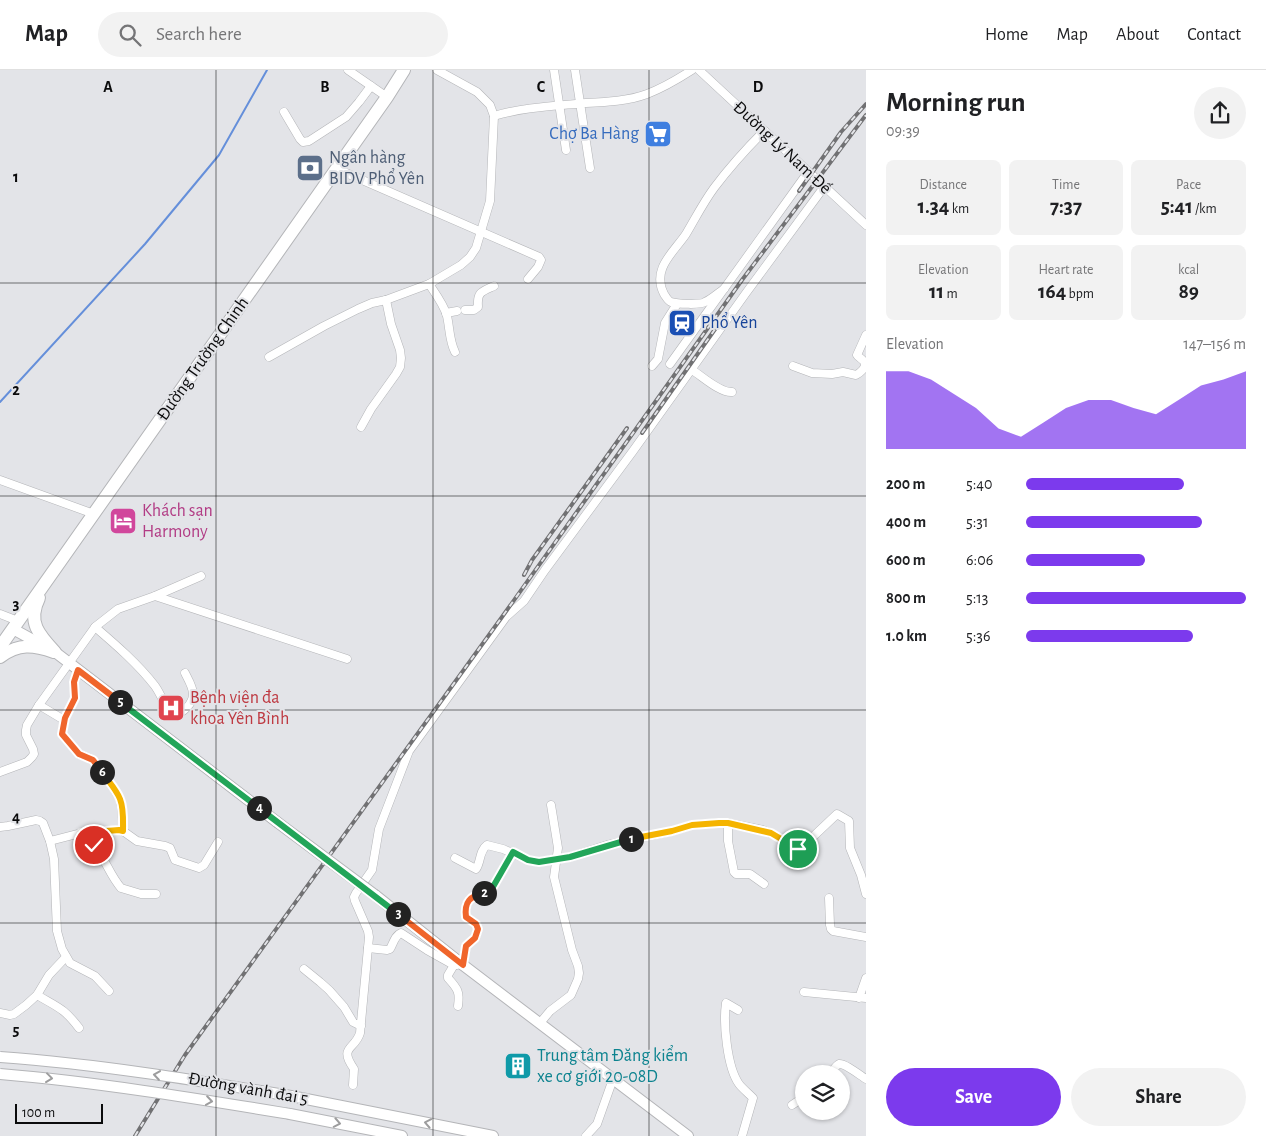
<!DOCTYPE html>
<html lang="en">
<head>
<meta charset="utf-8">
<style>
  body { margin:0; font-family:"Alegreya Sans",sans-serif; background:#f2f2f2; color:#202124; height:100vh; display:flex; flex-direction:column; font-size:19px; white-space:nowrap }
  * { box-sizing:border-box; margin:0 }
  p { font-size:16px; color:#757577 }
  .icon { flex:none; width:28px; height:28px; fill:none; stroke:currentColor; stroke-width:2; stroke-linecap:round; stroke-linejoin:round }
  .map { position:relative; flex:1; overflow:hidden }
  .sheet { display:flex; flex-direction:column; background:#fff; width:400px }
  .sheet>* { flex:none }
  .tools { position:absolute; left:795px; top:995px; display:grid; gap:10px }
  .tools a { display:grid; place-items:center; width:55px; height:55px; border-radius:50%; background:#fff; box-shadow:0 1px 4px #0004; font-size:25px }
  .scale { position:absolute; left:15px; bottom:12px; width:88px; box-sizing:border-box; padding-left:5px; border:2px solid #0b0b0c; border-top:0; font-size:14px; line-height:18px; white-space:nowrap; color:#0b0b0c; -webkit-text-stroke:4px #e3e4e8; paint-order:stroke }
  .pin { position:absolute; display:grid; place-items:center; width:42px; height:42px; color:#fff; margin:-21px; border:2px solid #fff; border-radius:50%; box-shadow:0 1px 5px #0007 }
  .km { position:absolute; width:25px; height:25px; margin:-12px; border-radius:50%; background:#222; color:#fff; font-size:14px; line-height:25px; text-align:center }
  .round { display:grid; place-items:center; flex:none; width:52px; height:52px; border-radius:26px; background:#f2f2f2 }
  .summary { display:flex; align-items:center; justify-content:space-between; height:85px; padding:0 20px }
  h1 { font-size:28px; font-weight:700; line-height:38px }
  .figures { display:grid; grid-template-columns:repeat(3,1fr); gap:8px; height:85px; padding:5px 20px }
  .figures div { display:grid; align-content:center; border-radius:8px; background:#f2f2f2; text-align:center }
  .figures b { font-size:21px; font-weight:700 }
  .figures small { font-size:14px; font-weight:400 }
  .figures p { font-size:14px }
  .chart { height:140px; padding:10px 20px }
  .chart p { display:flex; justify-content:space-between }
  .chart svg { width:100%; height:90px; margin-top:5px; fill:#7c3aed; opacity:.7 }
  .button { display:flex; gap:10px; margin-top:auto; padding:10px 20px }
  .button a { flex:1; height:58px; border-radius:30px; background:#7c3aed; color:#fff; font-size:20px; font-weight:700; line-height:58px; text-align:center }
  .button a+a { background:#f2f2f2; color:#202124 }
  ul { padding:0 20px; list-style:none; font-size:16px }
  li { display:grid; grid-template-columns:80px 60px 1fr; align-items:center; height:38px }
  li i { height:12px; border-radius:6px; background:#7c3aed }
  header { display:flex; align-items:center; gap:30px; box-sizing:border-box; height:70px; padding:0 25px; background:#fff; border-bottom:1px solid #e0e0e0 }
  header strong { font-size:24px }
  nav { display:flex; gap:28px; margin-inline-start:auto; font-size:18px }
  .search { width:350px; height:45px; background:#f2f2f2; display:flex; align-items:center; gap:12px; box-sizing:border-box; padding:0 18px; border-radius:28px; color:#757577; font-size:19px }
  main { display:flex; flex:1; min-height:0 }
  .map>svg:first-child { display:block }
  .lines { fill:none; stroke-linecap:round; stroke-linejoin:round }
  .stream { stroke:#658fda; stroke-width:2 }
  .minor-casing { stroke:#b4b5b8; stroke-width:9 }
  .major-casing { stroke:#b4b5b8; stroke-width:12 }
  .highway-casing { stroke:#b4b5b8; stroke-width:14 }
  .minor { stroke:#fff; stroke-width:8 }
  .major { stroke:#fff; stroke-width:10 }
  .highway { stroke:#fff; stroke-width:12 }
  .rail-casing { stroke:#717173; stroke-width:4 }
  .rail { stroke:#e3e4e8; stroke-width:2; stroke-dasharray:5.5; stroke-linecap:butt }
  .major-bridge-casing { stroke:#b4b5b8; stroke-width:12; stroke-linecap:butt }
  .major-bridge { stroke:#fff; stroke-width:10 }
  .oneway { stroke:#9d9d9e }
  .split-1-casing { stroke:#fff; stroke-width:10 }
  .split-2-casing { stroke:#fff; stroke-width:10 }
  .split-3-casing { stroke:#fff; stroke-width:10 }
  .split-4-casing { stroke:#fff; stroke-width:10 }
  .split-5-casing { stroke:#fff; stroke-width:10 }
  .split-6-casing { stroke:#fff; stroke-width:10 }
  .split-7-casing { stroke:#fff; stroke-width:10 }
  .split-1 { stroke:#f5b400; stroke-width:6 }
  .split-2 { stroke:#22a559; stroke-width:6 }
  .split-3 { stroke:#f0652b; stroke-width:6 }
  .split-4 { stroke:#22a559; stroke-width:6 }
  .split-5 { stroke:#22a559; stroke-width:6 }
  .split-6 { stroke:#f0652b; stroke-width:6 }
  .split-7 { stroke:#f5b400; stroke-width:6 }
  .grid { fill:none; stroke:#0b0b0c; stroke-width:1; stroke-opacity:0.55 }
  .labels { text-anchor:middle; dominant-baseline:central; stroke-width:4; stroke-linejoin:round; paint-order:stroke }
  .shop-label { font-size:18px; fill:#366cbe; stroke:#e3e4e8; text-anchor:end }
  .street-label { font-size:18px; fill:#0b0b0c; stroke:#e3e4e8 }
  .service-label { font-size:18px; fill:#4e5e75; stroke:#e3e4e8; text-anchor:start }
  .transit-label { font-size:18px; fill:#164399; stroke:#e3e4e8; text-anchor:start }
  .hotel-label { font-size:18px; fill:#b23c85; stroke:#e3e4e8; text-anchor:start }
  .health-label { font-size:18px; fill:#be3a42; stroke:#e3e4e8; text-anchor:start }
  .culture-label { font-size:18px; fill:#0d838f; stroke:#e3e4e8; text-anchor:start }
  .grid-label { font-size:16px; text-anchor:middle; font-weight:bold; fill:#0b0b0c; stroke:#e3e4e8; stroke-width:4; stroke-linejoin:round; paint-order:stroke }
</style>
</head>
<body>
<header>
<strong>Map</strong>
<div class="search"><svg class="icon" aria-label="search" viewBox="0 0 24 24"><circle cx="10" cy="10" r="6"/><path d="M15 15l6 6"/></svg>Search here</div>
<nav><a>Home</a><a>Map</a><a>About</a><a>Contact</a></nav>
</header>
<main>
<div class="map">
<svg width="866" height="1066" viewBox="0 0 866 1066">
  <rect width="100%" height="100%" fill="#e3e4e8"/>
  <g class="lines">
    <!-- stream -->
    <polyline class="stream" points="0,332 145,174 219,85 267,0"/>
    <!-- minor casing -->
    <g class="minor-casing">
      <g id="minor">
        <polyline points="348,0 387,27"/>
        <polyline points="554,0 566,80"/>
        <polyline points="575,0 590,98"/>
        <polyline points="699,0 866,155"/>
        <polyline points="284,42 300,69 303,72 309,71 346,47 359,32 371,16"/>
        <path d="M494,46C524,37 555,36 586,33C607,32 628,31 647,24C663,18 678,9 692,0"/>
        <polyline points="337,99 539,187 541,190 538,197 528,209"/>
        <path d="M429,214C435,223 444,235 447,246C450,259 449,270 455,282"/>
        <path d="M724,219C718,223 712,229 705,232C701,235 676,234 671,232C668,231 666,227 664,224C651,199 674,182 686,164C695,149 703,133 714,118C729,98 746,79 764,61"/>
        <path d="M465,240H474L478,237C477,222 481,222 494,216"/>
        <polyline points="446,243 457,241"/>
        <polyline points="269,287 324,256 358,239 372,233 386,230 429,214 461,195 470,187 476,178 490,131 494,46 490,35 477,22 437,0"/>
        <polyline points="670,294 808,102"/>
        <polyline points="652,296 658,289 665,253 677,234"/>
        <path d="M793,296L812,303L832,304L843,302L856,305C860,303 866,298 865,293C864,290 858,287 857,285L866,265"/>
        <path d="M692,300C702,306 720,323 732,322"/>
        <polyline points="361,357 371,339 396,304 400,297 401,288 400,280 391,254 386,230"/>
        <polyline points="0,410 94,444"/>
        <polyline points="155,526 347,589"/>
        <polyline points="0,544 18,551"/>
        <path d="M95,557C116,575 138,594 155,616C161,624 166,640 174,645C183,643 193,634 193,624C193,617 188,609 185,603"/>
        <polyline points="79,600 74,612 75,628 65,648 62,664 79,684 89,688 95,692 114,719 120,729 122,739 123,761"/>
        <polyline points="39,635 64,650"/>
        <polyline points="0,702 27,692 32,687 34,684 33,679 26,665 26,660 27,655 39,635 95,557 118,539 155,526 201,506"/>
        <polyline points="728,753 728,771 734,802 736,804 750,804 764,814"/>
        <polyline points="0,757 8,756 36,750 40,751 43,753 50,771 54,789 57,861 62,879 70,893 95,906 109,921"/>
        <path d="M81,763C89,770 97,777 102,787C108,797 113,809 121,818L141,824H156"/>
        <polyline points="50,771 81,763 119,760 123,761 137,771 165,776 170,778 175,790 199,798 204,795 218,772"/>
        <path d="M455,788L476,799C481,792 479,781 487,775L503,779L528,790L539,792L570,787L607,775L672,761L692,755L719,753H728L763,760L779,767L798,779L801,778L837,744L849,751L850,778L861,805L866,824"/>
        <polyline points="829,828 830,855 831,859 833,861 866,867"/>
        <path d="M368,878L387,880L390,879C393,874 395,865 401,863L427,880L452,894L457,895L458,893"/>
        <path d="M454,895L448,905V908C458,919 460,922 458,936"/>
        <path d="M463,895L466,876L475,868L478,859L476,854L466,847C464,827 474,825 490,822L513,782"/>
        <polyline points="304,899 320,912 329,920 344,937 353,952 361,956"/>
        <polyline points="804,922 866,928"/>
        <path d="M37,925C57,937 64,938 79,958"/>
        <polyline points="859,928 866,908"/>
        <path d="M738,940L726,933C723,953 727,997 739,1014C743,1019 748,1023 753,1028L742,1066"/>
        <polyline points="0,943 10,945 14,944 26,935 37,925 49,905 66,887"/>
        <polyline points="540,953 550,941 571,925 578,909 579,903 578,896 572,880 554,807 558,778 551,735"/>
        <path d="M830,1004C832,1002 836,995 839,994C845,993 861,1006 866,1009"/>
        <path d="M353,1015L354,999C338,976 355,980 360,963L369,867L368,861L355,831L354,827L356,823L372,800L379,759L409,681L506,547L524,531L545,500L633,381L746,223L824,117"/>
        <polyline points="792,1035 804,1027"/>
        <polyline points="586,1066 597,1054 613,1009"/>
      </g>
    </g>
    <!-- major casing -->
    <g class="major-casing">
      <g id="major">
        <polyline points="13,559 55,582 277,752"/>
        <polyline points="375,825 463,895 688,1066"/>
        <polyline points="291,1026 493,1066"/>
        <polyline points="290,1044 402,1066"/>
      </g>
    </g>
    <!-- highway casing -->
    <g class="highway-casing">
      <g id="highway">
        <path d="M39,528C27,552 39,565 55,582"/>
        <polyline points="0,577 387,27 404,0"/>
        <path d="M0,587C19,573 33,575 54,582"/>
      </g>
    </g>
    <!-- minor -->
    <use href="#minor" class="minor"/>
    <!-- major -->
    <use href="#major" class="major"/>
    <!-- highway -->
    <use href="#highway" class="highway"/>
    <!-- rail casing -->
    <g class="rail-casing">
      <g id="rail">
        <polyline points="799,121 841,62 866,34"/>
        <polyline points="642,363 718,255"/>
        <polyline points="524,505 532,490 627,358"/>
        <polyline points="135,1066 185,985 502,547 742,210 866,45"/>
      </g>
    </g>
    <!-- rail -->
    <use href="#rail" class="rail"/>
    <!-- major-bridge casing -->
    <g class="major-bridge-casing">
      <g id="major-bridge">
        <polyline points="277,752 375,825"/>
        <path d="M0,987C98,994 195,1010 291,1026"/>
        <path d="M0,1004C97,1012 193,1028 290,1044"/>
      </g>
    </g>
    <!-- major-bridge -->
    <use href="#major-bridge" class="major-bridge"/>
  </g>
  <!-- one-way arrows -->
  <defs><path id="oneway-chevron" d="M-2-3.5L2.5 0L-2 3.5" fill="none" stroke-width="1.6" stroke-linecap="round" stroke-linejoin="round" transform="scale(1.25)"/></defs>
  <g class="oneway">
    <use href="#oneway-chevron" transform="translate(157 1005) rotate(-172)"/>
    <use href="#oneway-chevron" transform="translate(49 1008) rotate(7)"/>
    <use href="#oneway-chevron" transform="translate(209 1031) rotate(8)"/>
    <use href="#oneway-chevron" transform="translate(337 1053) rotate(11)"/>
    <use href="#oneway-chevron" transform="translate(428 1053) rotate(-169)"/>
  </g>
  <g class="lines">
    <!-- split-1 casing -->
    <g class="split-1-casing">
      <polyline id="split-1" points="631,769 672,761 692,755 719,753 728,753 771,763 798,779"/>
    </g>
    <!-- split-2 casing -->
    <g class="split-2-casing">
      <polyline id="split-2" points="484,823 490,822 513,782 528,790 539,792 570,787 631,769"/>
    </g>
    <!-- split-3 casing -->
    <g class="split-3-casing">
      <path id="split-3" d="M398,844L463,895L466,876L475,868L478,859L476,854L466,847C464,832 470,826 484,823"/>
    </g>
    <!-- split-4 casing -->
    <g class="split-4-casing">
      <polyline id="split-4" points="259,738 398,844"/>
    </g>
    <!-- split-5 casing -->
    <g class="split-5-casing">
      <polyline id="split-5" points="120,632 259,738"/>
    </g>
    <!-- split-6 casing -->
    <g class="split-6-casing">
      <polyline id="split-6" points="102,702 93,690 79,684 62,664 65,648 75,628 74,612 78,600 120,632"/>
    </g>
    <!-- split-7 casing -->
    <g class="split-7-casing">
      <path id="split-7" d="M94,775L81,763L119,760L123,761C123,751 124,739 120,729C116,719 108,711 102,702"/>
    </g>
    <!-- split-1 -->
    <use href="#split-1" class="split-1"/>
    <!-- split-2 -->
    <use href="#split-2" class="split-2"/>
    <!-- split-3 -->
    <use href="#split-3" class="split-3"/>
    <!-- split-4 -->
    <use href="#split-4" class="split-4"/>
    <!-- split-5 -->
    <use href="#split-5" class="split-5"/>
    <!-- split-6 -->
    <use href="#split-6" class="split-6"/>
    <!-- split-7 -->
    <use href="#split-7" class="split-7"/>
  </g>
  <!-- grid -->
  <path class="grid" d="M216,0V1066M433,0V1066M649,0V1066M0,213H866M0,426H866M0,640H866M0,853H866"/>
  <!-- icons -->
  <defs>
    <g id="supermarket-square" transform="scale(1.4375)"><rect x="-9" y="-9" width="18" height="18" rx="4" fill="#3f7fe0" stroke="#e3e4e8"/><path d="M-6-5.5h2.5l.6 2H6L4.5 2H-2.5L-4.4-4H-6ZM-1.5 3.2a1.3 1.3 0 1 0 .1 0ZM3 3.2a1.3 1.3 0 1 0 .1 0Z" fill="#fff"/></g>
    <g id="bank-square" transform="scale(1.4375)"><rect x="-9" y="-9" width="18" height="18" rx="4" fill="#5c6f8a" stroke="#e3e4e8"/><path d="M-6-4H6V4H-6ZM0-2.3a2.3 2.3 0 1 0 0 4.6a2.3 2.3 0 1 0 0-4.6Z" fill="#fff"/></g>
    <g id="station-square" transform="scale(1.4375)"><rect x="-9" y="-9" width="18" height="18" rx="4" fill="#1a4fb4" stroke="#e3e4e8"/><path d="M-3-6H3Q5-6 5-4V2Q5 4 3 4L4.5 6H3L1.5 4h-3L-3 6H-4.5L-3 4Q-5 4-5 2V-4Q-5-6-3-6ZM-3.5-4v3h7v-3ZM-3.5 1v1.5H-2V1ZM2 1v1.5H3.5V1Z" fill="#fff"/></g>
    <g id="hotel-square" transform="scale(1.4375)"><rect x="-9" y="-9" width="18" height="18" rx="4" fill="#d1479c" stroke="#e3e4e8"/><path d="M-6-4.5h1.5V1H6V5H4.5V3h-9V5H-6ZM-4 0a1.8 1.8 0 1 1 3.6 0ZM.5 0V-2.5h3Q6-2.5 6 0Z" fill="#fff"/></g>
    <g id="hospital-square" transform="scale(1.4375)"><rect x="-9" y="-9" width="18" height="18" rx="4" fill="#e0444e" stroke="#e3e4e8"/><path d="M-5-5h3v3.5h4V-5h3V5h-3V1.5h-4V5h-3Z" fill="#fff"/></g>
    <g id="building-square" transform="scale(1.4375)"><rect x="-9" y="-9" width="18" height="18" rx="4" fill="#0f9aa8" stroke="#e3e4e8"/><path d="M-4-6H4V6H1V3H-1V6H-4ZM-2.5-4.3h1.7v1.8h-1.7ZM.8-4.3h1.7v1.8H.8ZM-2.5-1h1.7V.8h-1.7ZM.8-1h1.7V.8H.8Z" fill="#fff"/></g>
  </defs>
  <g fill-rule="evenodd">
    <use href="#supermarket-square" x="658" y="64"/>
    <use href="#bank-square" x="310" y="98"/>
    <use href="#station-square" x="682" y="253"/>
    <use href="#hotel-square" x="123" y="451"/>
    <use href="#hospital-square" x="171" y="638"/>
    <use href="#building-square" x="518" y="996"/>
  </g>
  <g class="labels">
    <!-- shop labels -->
    <g class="shop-label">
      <text x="639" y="64">Chợ Ba Hàng</text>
    </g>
    <!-- street labels -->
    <g class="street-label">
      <text transform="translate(782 78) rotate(43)">Đường Lý Nam Đế</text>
      <text transform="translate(203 289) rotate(-55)">Đường Trường Chinh</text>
      <text transform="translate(248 1019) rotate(10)">Đường vành đai 5</text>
    </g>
    <!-- service labels -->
    <g class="service-label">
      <text x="329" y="88">Ngân hàng<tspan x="329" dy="21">BIDV Phổ Yên</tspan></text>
    </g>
    <!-- transit labels -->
    <g class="transit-label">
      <text x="701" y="253">Phổ Yên</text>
    </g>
    <!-- hotel labels -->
    <g class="hotel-label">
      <text x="142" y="441">Khách sạn<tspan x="142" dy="21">Harmony</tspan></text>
    </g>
    <!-- health labels -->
    <g class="health-label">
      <text x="190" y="628">Bệnh viện đa<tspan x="190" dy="21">khoa Yên Bình</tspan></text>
    </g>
    <!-- culture labels -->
    <g class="culture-label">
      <text x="537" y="986">Trung tâm Đăng kiểm<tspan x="537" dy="21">xe cơ giới 20-08D</tspan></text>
    </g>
  </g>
  <g class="grid-label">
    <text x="108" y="22">A</text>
    <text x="325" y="22">B</text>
    <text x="541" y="22">C</text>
    <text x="758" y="22">D</text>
    <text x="16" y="112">1</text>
    <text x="16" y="325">2</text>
    <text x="16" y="539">3</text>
    <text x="16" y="752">4</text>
    <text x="16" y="965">5</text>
  </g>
</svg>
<div class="tools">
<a><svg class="icon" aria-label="layers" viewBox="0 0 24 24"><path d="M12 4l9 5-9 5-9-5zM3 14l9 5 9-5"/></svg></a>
</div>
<div class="scale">100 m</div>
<div class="pin" style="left:798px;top:779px;background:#1e9e55"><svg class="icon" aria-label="arrive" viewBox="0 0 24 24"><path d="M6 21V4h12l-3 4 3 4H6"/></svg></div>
<div class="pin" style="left:94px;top:775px;background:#d93025"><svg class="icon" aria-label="check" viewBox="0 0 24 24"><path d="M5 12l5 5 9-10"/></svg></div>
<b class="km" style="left:631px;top:769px">1</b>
<b class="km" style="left:484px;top:823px">2</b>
<b class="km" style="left:398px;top:844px">3</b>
<b class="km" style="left:259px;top:738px">4</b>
<b class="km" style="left:120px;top:632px">5</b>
<b class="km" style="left:102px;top:702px">6</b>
</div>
<section class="sheet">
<div class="summary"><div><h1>Morning run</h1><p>09:39</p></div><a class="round"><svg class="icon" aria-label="share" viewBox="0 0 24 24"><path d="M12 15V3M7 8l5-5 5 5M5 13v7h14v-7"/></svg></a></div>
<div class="figures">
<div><p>Distance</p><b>1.34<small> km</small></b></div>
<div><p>Time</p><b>7:37</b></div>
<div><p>Pace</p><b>5:41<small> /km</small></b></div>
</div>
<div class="figures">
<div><p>Elevation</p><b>11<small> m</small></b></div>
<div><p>Heart rate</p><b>164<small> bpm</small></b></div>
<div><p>kcal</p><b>89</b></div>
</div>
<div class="chart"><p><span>Elevation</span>147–156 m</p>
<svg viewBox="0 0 160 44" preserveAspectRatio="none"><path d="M0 44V6L10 6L20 10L30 17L40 24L50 34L60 38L70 31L80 24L90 20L100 20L110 24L120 27L130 20L140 13L150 10L160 6V44z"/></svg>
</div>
<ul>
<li><b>200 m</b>5:40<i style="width:72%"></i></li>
<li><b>400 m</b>5:31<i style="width:80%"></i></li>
<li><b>600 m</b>6:06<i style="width:54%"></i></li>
<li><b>800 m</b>5:13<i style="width:100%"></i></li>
<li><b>1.0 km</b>5:36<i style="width:76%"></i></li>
</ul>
<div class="button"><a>Save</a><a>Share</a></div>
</section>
</main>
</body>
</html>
